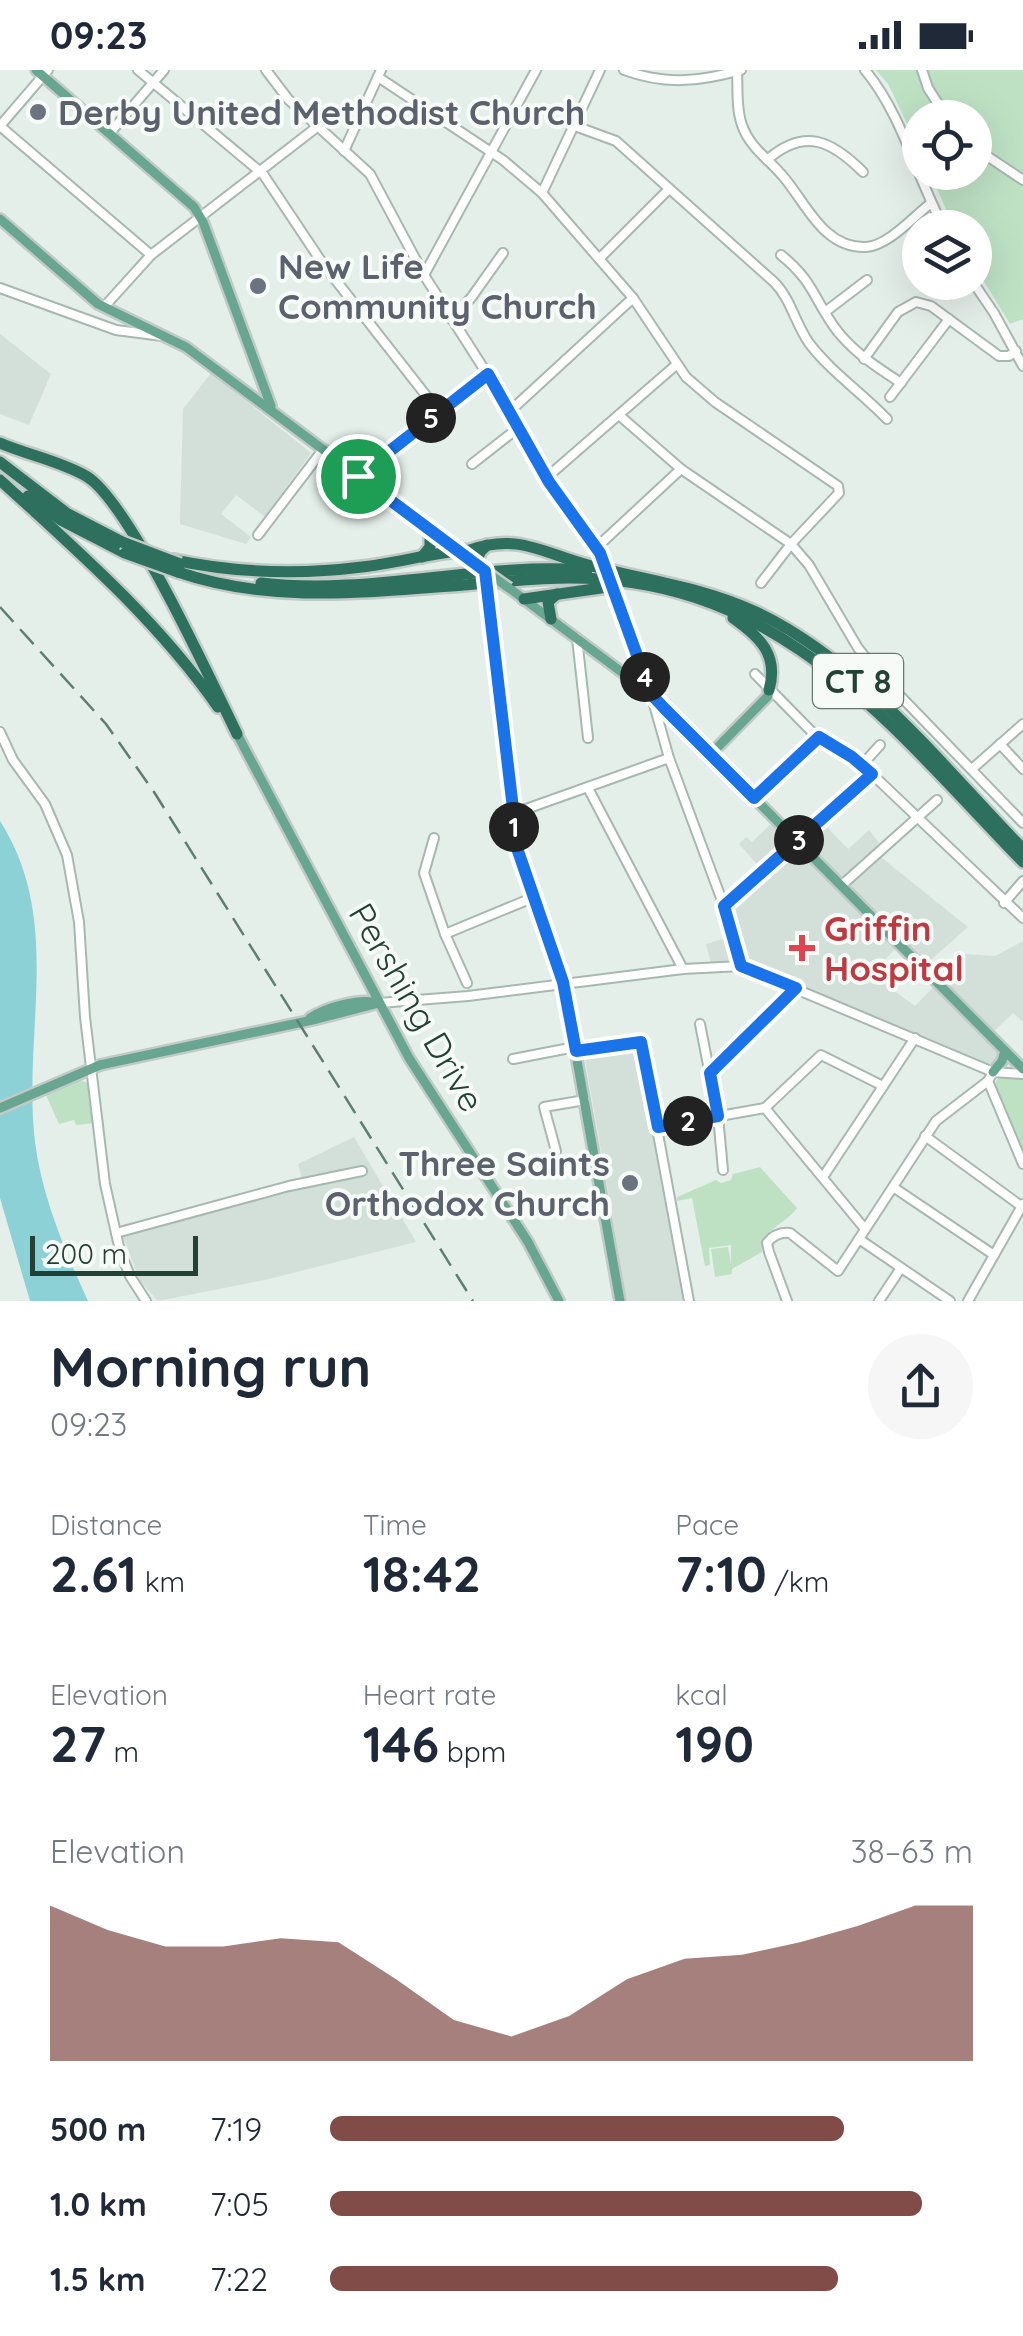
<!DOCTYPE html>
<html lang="en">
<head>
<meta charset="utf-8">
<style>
  body { margin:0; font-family:Quicksand,sans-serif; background:#f6f6f7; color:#1f2937; height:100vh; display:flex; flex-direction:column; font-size:38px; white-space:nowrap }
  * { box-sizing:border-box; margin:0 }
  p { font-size:32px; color:#747a83 }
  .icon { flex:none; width:55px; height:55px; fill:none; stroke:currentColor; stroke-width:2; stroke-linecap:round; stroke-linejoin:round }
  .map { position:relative; height:1231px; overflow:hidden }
  .side { display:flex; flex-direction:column; background:#fff; flex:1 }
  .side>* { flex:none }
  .fabs { position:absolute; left:902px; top:30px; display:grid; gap:20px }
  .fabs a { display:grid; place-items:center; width:90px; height:90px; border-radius:50%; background:#fff; box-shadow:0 10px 40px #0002; font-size:50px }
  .scale { position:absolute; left:30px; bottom:25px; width:168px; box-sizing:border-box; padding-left:10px; border:5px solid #234237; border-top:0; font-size:28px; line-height:35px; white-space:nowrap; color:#234237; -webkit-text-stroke:8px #f7fbf8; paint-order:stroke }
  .pin { position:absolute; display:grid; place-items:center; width:85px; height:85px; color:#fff; margin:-42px; border:5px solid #fff; border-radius:50%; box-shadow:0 2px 10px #0007 }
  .km { position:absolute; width:50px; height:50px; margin:-25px; border-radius:50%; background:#222; color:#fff; font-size:28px; line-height:50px; text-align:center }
  .round { display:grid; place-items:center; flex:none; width:105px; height:105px; border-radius:52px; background:#f6f6f7 }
  .headline { display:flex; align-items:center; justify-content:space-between; height:170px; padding:0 50px }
  h1 { font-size:55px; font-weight:800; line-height:75px }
  .figures { display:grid; grid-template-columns:repeat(3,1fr); gap:15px; height:170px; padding:10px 50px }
  .figures div { display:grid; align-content:center }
  .figures b { font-size:50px; font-weight:800 }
  .figures small { font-size:28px; font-weight:400 }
  .figures p { font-size:28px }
  .chart { height:280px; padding:20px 50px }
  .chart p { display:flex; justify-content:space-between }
  .chart svg { width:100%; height:180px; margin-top:10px; fill:#814b47; opacity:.7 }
  ul { padding:0 50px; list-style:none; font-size:32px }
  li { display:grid; grid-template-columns:160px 120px 1fr; align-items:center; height:75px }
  li i { height:25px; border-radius:12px; background:#814b47 }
  .status { display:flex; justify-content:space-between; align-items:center; height:70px; padding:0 50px; background:#fff; direction:ltr }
  .status svg { height:28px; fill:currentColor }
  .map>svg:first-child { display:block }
  .built { fill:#d3dfd9 }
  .green { fill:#bee1c4 }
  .water { fill:#8cd1d6 }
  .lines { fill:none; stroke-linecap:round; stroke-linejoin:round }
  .minor-casing { stroke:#a7b8b1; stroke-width:12 }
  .major-casing { stroke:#c1cac7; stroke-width:14 }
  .highway-casing { stroke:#c1cac7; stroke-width:16 }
  .minor { stroke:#fff; stroke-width:8 }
  .major { stroke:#68a691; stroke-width:9 }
  .highway { stroke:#2d705d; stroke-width:11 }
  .rail { stroke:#5e7e72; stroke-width:2.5; stroke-dasharray:20 10; stroke-linecap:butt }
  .minor-bridge-casing { stroke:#a7b8b1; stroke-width:12; stroke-linecap:butt }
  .major-bridge-casing { stroke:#c1cac7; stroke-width:14; stroke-linecap:butt }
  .highway-bridge-casing { stroke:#c1cac7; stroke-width:16; stroke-linecap:butt }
  .minor-bridge { stroke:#fff; stroke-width:8 }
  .major-bridge { stroke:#68a691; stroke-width:9 }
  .highway-bridge { stroke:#2d705d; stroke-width:11 }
  .route-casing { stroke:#fff; stroke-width:20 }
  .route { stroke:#1a73e8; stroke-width:12 }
  .worship-dot { fill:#6b7280; stroke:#f7fbf8; stroke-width:4 }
  .health-dot { fill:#e0444e; stroke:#f7fbf8; stroke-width:4 }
  .labels { text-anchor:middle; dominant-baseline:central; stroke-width:8; stroke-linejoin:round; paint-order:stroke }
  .shield { fill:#f7fbf8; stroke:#637a71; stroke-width:2.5 }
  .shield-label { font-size:32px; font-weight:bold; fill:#234237 }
  .worship-label { font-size:35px; font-weight:bold; fill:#5b616d; stroke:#f7fbf8; text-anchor:start }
  .health-label { font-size:35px; font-weight:bold; fill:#be3a42; stroke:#f7fbf8; text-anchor:start }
  .street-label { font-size:35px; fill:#234237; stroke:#f7fbf8 }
</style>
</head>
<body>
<div class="status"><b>09:23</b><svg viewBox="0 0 49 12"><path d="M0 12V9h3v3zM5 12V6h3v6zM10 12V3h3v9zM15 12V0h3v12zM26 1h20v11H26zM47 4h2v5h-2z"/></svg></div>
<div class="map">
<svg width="1023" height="1231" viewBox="0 0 1023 1231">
  <rect width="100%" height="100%" fill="#e5efea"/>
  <!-- built -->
  <g class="built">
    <polygon points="0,264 51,304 29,355 0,344"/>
    <polygon points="211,303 311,383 265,447 236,425 221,444 251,467 246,474 180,454 183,339"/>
    <polygon points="776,749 802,775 824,754 848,779 869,760 883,778 882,788 968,857 923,897 900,874 871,904 915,936 965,884 995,886 1023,871 1023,952 1013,943 990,965 1005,981 993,1002 739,892 712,897 706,874 732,866 724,836 763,801 739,774 746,767 752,772"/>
    <polygon points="639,979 684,1231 627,1231 585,989"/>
    <polygon points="354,1067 416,1172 265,1210 158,1231 140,1211 123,1166 304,1117 298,1094"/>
  </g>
  <!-- green -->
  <g class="green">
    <polygon points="876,0 1023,0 1023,249 1010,254 975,197 975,158 954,157 930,103 975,102 975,48 920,48 920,81 888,14"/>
    <polygon points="998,1008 1023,1008 1023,1081 994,1015"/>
    <polygon points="76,1009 91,1014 96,1053 76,1055 74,1050 59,1054 45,1023"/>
    <path d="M760,1097L797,1138C784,1156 763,1157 762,1182L732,1199V1204L715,1207L711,1179L728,1177L731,1194V1175L709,1178L710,1195L705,1196L692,1128L677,1131V1127L716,1110L721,1113L731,1110L733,1104Z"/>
  </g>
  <!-- water -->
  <path class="water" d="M0,751C64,851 22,962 35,1072C42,1127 65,1181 88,1231H30L0,1128Z"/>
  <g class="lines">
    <!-- minor casing -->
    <g class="minor-casing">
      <g id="minor">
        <polyline points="48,0 0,56 151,185"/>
        <polyline points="138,0 263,104 323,194 439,342"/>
        <polyline points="266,0 288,29 370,104 424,205 491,310 546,408 600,483"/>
        <path d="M624,0C664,15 699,12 741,0"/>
        <path d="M865,0C903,46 916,106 944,158"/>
        <polyline points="922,0 928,18 947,48"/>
        <path d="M737,1C738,19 736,39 742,55C749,76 767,88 781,104C805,130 822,179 866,177C888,176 913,147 930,134"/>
        <polyline points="378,7 503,90 542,123 633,228 686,307 715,332 838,416 839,423 791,474 761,513"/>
        <path d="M575,56L616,71L774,212C791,229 795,253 809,273C831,302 861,322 887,349"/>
        <polyline points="109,64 164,0"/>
        <polyline points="975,78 1023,110"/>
        <polyline points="344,81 381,0"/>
        <path d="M767,90C805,57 832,71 863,102"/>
        <polyline points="542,123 600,0"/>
        <path d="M781,185C815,212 814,231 838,262C856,284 878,298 901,313"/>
        <polyline points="599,189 669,119"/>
        <polyline points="424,205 536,0"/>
        <polyline points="973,212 994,243 1023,296"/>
        <polyline points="0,218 116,260 162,266"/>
        <polyline points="104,237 151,185 317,57"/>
        <polyline points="825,242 867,210"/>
        <polyline points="451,249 471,228 503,183"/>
        <polyline points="864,289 898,242 916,232 931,236 999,286 1009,286 1016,281"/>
        <polyline points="890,327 949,249"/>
        <polyline points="509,342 633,228"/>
        <polyline points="619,345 681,399 791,474 809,495 858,578 879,604 1023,753"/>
        <polyline points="472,394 518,358"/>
        <polyline points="358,407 488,304"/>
        <polyline points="546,408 676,295"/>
        <polyline points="258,465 322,381"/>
        <polyline points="597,477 681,399"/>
        <polyline points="618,530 651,624 669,688 724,836 741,896"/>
        <polyline points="577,568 588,668"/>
        <polyline points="755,604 811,661 852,687 872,704 1023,848"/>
        <polyline points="0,662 13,690 45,734 67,785 79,852 85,947 105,1114 120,1181 130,1206 146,1231"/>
        <polyline points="1000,674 1023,699"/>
        <polyline points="862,695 880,675"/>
        <polyline points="972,699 1023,654"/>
        <polyline points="588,718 683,899"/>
        <polyline points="754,728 819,667"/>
        <polyline points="512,744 669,688"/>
        <polyline points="434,768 424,803 445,864 467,913"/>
        <polyline points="842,815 937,730"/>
        <polyline points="1004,833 1023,811"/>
        <polyline points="724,836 872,704"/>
        <polyline points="445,864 532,828"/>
        <polyline points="379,933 468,926 683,899 741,896 993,1002 1023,1004"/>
        <polyline points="700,954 718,1046 723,1100"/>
        <polyline points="575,981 641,972 689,1231"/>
        <polyline points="513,989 575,977"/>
        <polyline points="711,1003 796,918"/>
        <polyline points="988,1011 1023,1094"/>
        <polyline points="765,1038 865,1159"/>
        <polyline points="765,1038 821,985 883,1016"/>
        <polyline points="658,1057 765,1038"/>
        <polyline points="925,1066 1021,1136"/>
        <polyline points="556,1081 544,1037 585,1030"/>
        <polyline points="823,1107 915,968"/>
        <polyline points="893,1117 994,1185"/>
        <polyline points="116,1163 289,1116 362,1101"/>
        <polyline points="859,1169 950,1231"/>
        <path d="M787,1231L769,1182L767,1173C773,1165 780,1162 790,1163L838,1201L936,1051L988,1011L993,1002"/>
        <polyline points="879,1231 901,1198"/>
        <polyline points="968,1231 1023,1134"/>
      </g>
    </g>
    <!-- major casing -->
    <g class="major-casing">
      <g id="major">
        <polyline points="36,0 194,137 203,152 271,336"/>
        <polyline points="0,149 98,234 186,277 479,496"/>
        <polyline points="509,518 651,624 1023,999"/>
        <polyline points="488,521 518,781 563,912 620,1231"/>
        <polyline points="237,664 409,988 528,1172 559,1231"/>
        <polyline points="711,684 768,626 769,620"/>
        <path d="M310,948C327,937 360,928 379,933"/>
        <polyline points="993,1002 1002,991 1005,981"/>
        <polyline points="0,1038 100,995 317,949 379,933"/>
      </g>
    </g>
    <!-- highway casing -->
    <g class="highway-casing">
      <g id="highway">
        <path d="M0,373C28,385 60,391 86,406C129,431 212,613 237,664"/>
        <polyline points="0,392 68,444 122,472"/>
        <path d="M0,410C78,481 157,550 218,637"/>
        <polyline points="28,426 61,450 125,483"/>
        <polyline points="422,487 430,477 430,460"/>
        <path d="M174,490C236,503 299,505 362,497C398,493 434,482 470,480C518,463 543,483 588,495C645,510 702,517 756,542C862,592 943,697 1023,779"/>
        <polyline points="476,495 480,482 487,475"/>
        <path d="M178,502C271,534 367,522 464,515C499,512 534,508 570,508C781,508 890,655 1023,792"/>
        <path d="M261,513C370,526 478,492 587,500"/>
        <polyline points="524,529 608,517"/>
        <path d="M733,548C760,567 779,585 769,620"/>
        <polyline points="551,549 548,532 557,524"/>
      </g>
    </g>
    <!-- minor -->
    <use href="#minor" class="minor"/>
    <!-- major -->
    <use href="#major" class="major"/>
    <!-- highway -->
    <use href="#highway" class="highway"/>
    <!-- rail -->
    <polyline class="rail" points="0,537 106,654 154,722 473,1231"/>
    <!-- minor-bridge casing -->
    <g class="minor-bridge-casing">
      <polyline id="minor-bridge" points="600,483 618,530"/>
    </g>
    <!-- major-bridge casing -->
    <g class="major-bridge-casing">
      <g id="major-bridge">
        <polyline points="485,501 509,518"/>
        <polyline points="485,501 488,521"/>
      </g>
    </g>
    <!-- highway-bridge casing -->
    <g class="highway-bridge-casing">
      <g id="highway-bridge">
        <polyline points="122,472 180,494"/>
        <polyline points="125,483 178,502"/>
      </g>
    </g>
    <!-- minor-bridge -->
    <use href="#minor-bridge" class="minor-bridge"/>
    <!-- major-bridge -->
    <use href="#major-bridge" class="major-bridge"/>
    <!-- highway-bridge -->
    <use href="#highway-bridge" class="highway-bridge"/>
  </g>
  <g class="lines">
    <!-- route casing -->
    <g class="route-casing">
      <polygon id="route" points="488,304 549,412 600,483 651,624 665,639 754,728 819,667 852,687 872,704 724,836 741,896 796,918 710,1003 718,1046 658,1057 641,972 576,981 563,912 518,781 485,501 358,406"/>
    </g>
    <!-- route -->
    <use href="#route" class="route"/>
  </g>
  <!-- markers -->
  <g class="worship-dot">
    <circle cx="38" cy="42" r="10"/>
    <circle cx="258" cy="216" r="10"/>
    <circle cx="630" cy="1113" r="10"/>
  </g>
  <path class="health-dot" d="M797 863h10v10h10v10h-10v10h-10v-10h-10v-10h10z"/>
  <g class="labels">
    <!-- shield labels -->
    <rect class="shield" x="813" y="584" width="90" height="54" rx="8"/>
    <g class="shield-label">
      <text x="858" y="611">CT 8</text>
    </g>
    <!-- worship labels -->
    <g class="worship-label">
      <text x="58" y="42">Derby United Methodist Church</text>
      <text x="278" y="196">New Life<tspan x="278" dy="40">Community Church</tspan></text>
      <text x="610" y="1093" text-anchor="end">Three Saints<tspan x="610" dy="40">Orthodox Church</tspan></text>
    </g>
    <!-- health labels -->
    <g class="health-label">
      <text x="824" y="858">Griffin<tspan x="824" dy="40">Hospital</tspan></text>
    </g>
    <!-- street labels -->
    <g class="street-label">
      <text transform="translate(417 937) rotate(60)">Pershing Drive</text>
    </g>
  </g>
</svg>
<div class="fabs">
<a><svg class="icon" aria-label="locate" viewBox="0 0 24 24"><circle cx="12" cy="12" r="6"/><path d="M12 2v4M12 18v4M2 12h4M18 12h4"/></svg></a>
<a><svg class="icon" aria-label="layers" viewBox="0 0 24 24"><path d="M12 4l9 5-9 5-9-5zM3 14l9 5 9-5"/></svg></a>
</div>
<div class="scale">200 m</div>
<div class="pin" style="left:358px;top:406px;background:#1e9e55"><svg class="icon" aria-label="arrive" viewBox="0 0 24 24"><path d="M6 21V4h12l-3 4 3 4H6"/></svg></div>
<b class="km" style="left:514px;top:757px">1</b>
<b class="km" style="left:688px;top:1051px">2</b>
<b class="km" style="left:799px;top:770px">3</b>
<b class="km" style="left:645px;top:607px">4</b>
<b class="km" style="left:431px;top:348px">5</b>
</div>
<section class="side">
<div class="headline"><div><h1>Morning run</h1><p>09:23</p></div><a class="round"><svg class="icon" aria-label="share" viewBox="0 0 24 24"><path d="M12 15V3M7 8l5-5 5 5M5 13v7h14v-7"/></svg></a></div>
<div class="figures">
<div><p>Distance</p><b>2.61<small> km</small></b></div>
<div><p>Time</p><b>18:42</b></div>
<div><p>Pace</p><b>7:10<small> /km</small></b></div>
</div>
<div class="figures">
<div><p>Elevation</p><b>27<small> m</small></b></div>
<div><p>Heart rate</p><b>146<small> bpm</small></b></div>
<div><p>kcal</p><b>190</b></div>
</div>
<div class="chart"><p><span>Elevation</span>38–63 m</p>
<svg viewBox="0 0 160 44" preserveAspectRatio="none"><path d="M0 44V6L10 12L20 16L30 16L40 14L50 15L60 24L70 34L80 38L90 33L100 24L110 19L120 18L130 15L140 11L150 6L160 6V44z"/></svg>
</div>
<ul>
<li><b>500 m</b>7:19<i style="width:80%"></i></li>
<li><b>1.0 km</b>7:05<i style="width:92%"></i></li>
<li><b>1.5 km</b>7:22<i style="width:79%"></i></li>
</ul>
</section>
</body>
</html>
